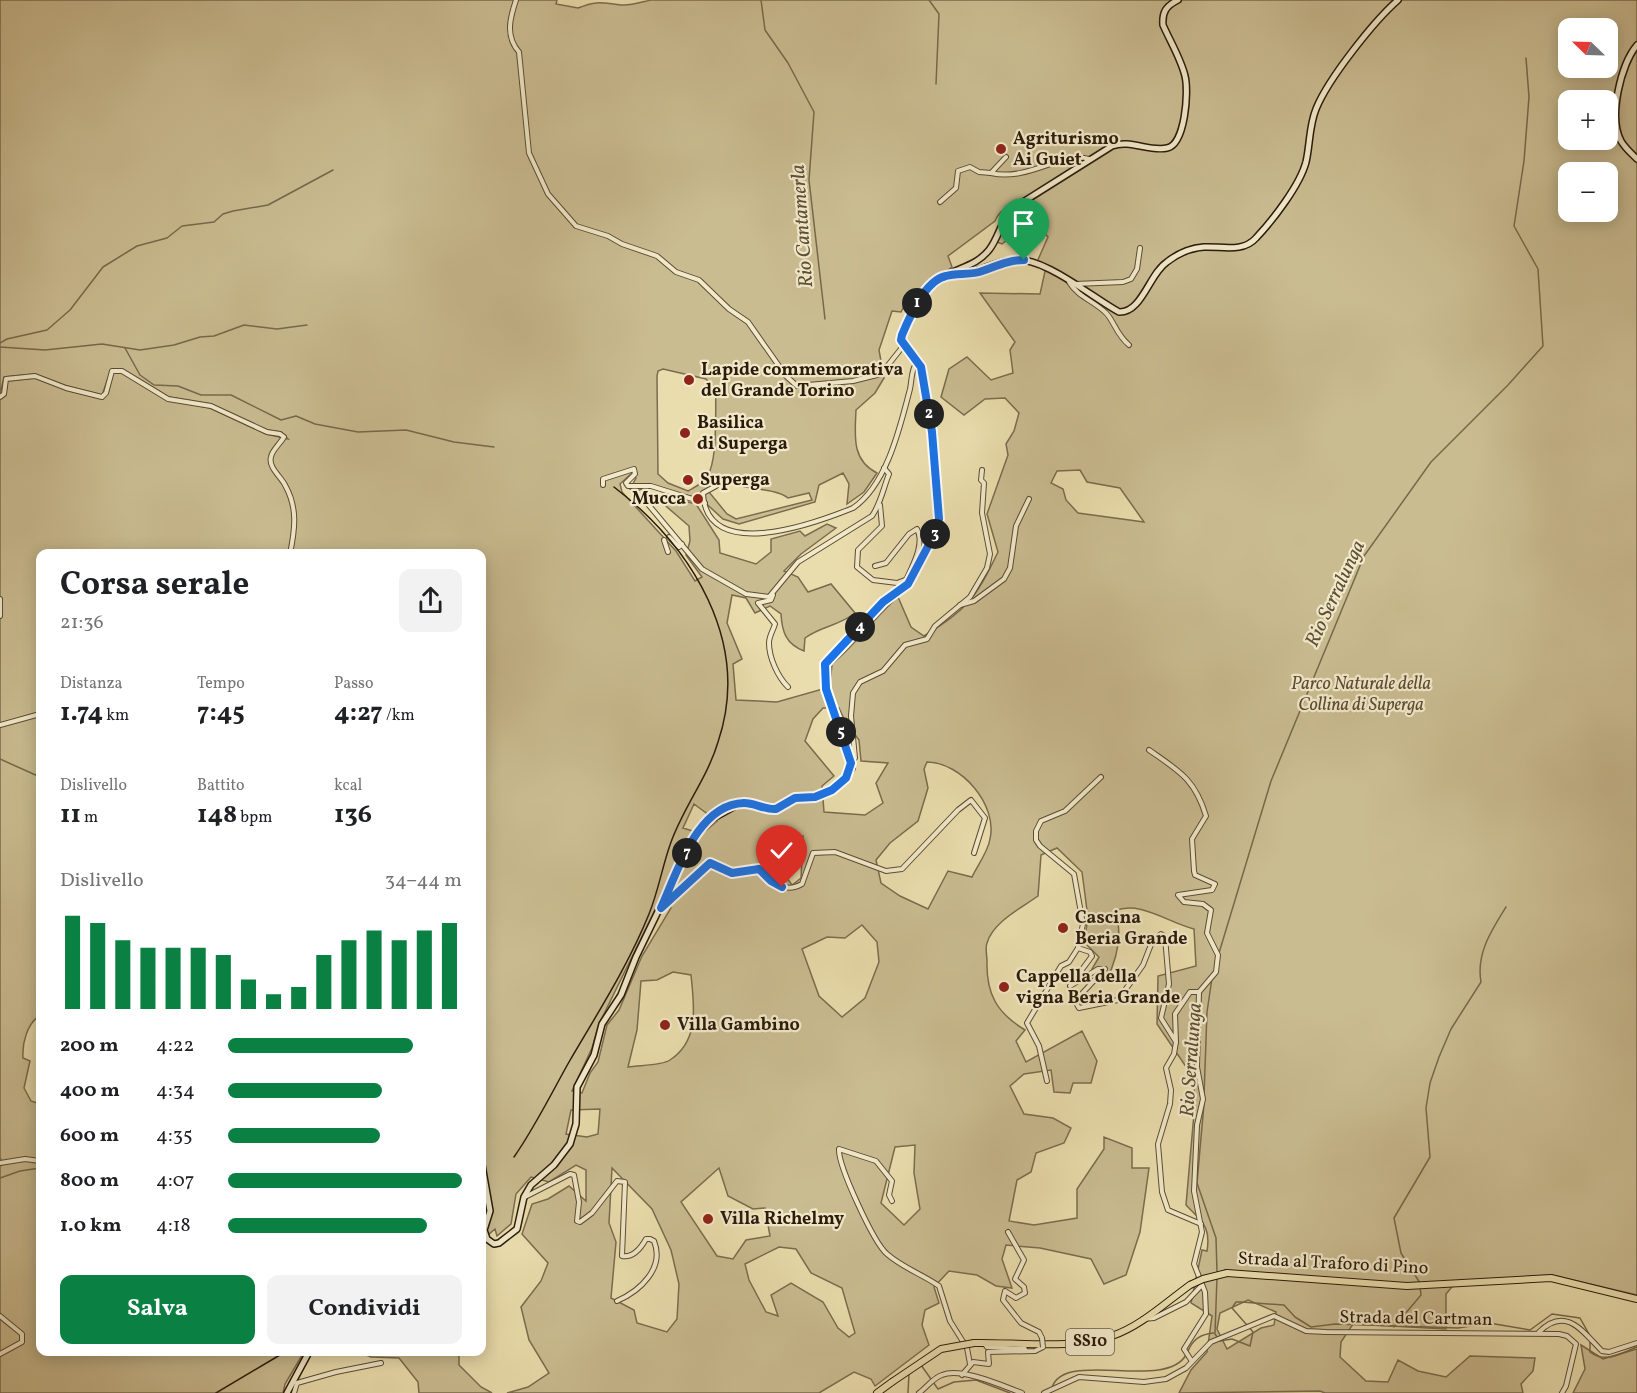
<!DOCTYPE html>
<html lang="it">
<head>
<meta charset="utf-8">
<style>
  body { margin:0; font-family:Vollkorn,serif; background:#f2f2f2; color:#202124; height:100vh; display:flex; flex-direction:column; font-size:22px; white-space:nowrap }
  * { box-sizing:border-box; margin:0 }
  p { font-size:20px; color:#757577 }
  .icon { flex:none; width:33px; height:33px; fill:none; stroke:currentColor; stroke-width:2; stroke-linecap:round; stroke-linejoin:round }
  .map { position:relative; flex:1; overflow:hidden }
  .panel { position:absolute; left:36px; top:549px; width:450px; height:807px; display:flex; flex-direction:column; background:#fff; border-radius:12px; box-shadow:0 3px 15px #0003 }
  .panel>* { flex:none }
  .needle { width:39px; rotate:293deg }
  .tools { position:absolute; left:1558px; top:18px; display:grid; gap:12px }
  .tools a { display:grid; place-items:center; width:60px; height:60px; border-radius:12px; background:#fff; box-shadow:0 3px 15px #0003; font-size:30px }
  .pin { position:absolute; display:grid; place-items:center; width:51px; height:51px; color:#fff; margin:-62px -26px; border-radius:50% 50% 50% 0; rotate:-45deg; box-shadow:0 0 6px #0007 }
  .pin .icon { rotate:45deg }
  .km { position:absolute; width:30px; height:30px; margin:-15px; border-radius:50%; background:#222; color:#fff; font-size:16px; line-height:30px; text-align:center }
  .round { display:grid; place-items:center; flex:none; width:63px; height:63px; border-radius:12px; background:#f2f2f2 }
  .summary { display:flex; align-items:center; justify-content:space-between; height:102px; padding:0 24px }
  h1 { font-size:33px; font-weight:700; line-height:45px }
  .stats { display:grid; grid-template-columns:repeat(3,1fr); gap:9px; height:102px; padding:6px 24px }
  .stats div { display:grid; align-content:center }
  .stats b { font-size:26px; font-weight:700 }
  .stats small { font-size:16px; font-weight:400 }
  .stats p { font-size:16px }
  .chart { height:168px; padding:12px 24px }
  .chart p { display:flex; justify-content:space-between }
  .chart svg { width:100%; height:108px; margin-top:6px; stroke:#0b8043; stroke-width:6 }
  .primary-button { display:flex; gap:12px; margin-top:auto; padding:12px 24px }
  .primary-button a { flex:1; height:69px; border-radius:12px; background:#0b8043; color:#fff; font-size:24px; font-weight:700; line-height:69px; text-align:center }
  .primary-button a+a { background:#f2f2f2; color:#202124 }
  ul { padding:0 24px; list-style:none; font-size:20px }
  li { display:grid; grid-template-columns:96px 72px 1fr; align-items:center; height:45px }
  li i { height:15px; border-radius:8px; background:#0b8043 }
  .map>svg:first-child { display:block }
  .green { fill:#cabc91; stroke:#7a6c4e; stroke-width:1.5; fill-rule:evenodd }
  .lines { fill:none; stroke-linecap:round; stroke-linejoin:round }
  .stream { stroke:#77684b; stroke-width:1.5 }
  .street-casing { stroke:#5b4c33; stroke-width:6 }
  .secondary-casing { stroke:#2b1b0a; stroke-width:8 }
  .primary-casing { stroke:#2b1b0a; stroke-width:8 }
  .street { stroke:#f1e9ca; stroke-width:4 }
  .secondary { stroke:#f1e9ca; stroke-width:5 }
  .primary { stroke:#eaddad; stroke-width:6 }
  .tram { stroke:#2b1b0a; stroke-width:1.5 }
  .street-bridge-casing { stroke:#5b4c33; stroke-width:6; stroke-linecap:butt }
  .primary-bridge-casing { stroke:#2b1b0a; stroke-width:8; stroke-linecap:butt }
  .street-bridge { stroke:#f1e9ca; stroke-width:4 }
  .primary-bridge { stroke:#eaddad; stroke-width:6 }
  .route-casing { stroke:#fff; stroke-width:12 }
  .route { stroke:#1a73e8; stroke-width:8 }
  .poi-dot { fill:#8f2418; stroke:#f1e9ca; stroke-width:2 }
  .labels { text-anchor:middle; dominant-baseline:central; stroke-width:4.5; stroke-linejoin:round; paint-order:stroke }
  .shield { fill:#f1e9ca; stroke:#665944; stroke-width:1.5 }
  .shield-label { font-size:16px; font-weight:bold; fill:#2b1b0a }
  .poi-label { font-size:18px; font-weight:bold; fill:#2b1b0a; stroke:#f1e9ca; text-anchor:start }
  .park-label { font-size:18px; font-style:italic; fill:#5b4b32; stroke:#f1e9ca }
  .street-label { font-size:18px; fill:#2b1b0a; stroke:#f1e9ca }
  .water-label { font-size:20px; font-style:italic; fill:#5d4e35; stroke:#f1e9ca }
</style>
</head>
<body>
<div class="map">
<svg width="1637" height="1393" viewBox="0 0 1637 1393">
  <rect width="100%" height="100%" fill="#eaddad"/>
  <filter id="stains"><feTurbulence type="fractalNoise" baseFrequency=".00333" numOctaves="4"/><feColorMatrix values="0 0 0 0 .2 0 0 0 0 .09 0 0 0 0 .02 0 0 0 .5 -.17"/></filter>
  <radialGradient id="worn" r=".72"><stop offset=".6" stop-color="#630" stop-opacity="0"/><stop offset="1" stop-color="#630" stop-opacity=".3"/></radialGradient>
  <!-- green -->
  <g class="green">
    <path d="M0,0H557L556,4L578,8C598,0 602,3 621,5C630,6 642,2 651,0H1637V1295L1552,1275L1456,1282L1446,1294V1329L1353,1324L1341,1342L1340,1357L1366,1381L1388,1382L1398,1360L1418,1371L1446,1377L1470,1356L1535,1358L1533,1371L1521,1384L1523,1393H1325L1320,1391L1179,1393L1191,1370L1207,1352L1212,1316L1191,1303L1202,1250L1207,1251C1211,1226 1202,1222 1186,1205L1195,1102L1193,1077L1157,1024L1158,976L1196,966L1194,929C1169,923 1139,900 1115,911C1123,934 1117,959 1106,981L1092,969L1099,957L1084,942L1088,918L1082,872L1057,848L1041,855L1038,896C1021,908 993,922 987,943C985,948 987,956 987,961C986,994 997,1013 1025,1030L1016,1041L1026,1062L1082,1031L1097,1061L1091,1083H1073L1070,1093L1054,1092L1051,1070L1024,1074L1010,1086L1024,1114L1053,1118L1071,1128L1064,1143L1036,1153L1031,1172L1017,1180L1009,1221L1034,1225L1077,1218V1189L1104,1149V1137L1132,1148V1168H1149L1140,1232L1126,1275L1104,1284L1091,1259L1040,1248L1006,1245L1002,1259L1012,1288L996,1286L977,1275L949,1271L934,1287L939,1303L925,1310L922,1325L929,1345L875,1386L871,1379L854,1372L819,1393H507L528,1387L549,1373L529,1340L521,1307L541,1281L548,1263L522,1234L532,1204L548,1199L569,1186L586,1201V1170L576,1165L549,1182L531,1177L516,1194L511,1224L497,1236L495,1229L482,1240V554H40V1015C27,1024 22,1043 23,1058L30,1061L24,1088L31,1101L40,1104V1352H304L285,1384L283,1393H0V1166L4,1164L0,1158V399L6,395L7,381L35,378L66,390L103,399L108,393L113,373H122L167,400L210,408L266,434L288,439L281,432L267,430L211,404L169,397L123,369L111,370L102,395L67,386L35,374L4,377L0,395ZM1569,28H1608V68H1569ZM1569,100H1608V140H1569ZM1569,172H1608V212H1569ZM1031,200L1012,213L997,242L1002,244L1020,230L1038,227L1048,237L1037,262L1046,267L1040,294L980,293L1015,342L1010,350L1013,373L991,380L967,357L949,369L941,397L964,415L985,399L1005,398L1019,413L1014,431L1006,444L1008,455L987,514L998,552C975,600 968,608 924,636L911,627L898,597C874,618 856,644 832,664L830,687L777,702L736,700L733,664L742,659L727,623L732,595L746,598L755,613L770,606L781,614C782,632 786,644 804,651L805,638C821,626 839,626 855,613L831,584L808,592L798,577L784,571L801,554L836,528L827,524L805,536L800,531L771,539V552L756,564L720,553L719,540L696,504L664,496L660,501L689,526L690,541L686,555L702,577L695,581L676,551L622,492L620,484L632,473L636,478L630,489L637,491L647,487L700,498L723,519L739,524L815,502L819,485L843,473L849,484L847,504L864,492L877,473C851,460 855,435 856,410L875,393L884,378L879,350L892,311L901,312L907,301L952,267L948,256L995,221C1001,206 1017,203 1031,200ZM663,369L706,379L716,392C715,413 718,460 707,477C702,484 695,487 688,491L668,483L658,474L657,376L658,371ZM1080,470L1087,482L1120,488L1144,522L1078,513L1066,500L1063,489L1051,483L1057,471ZM728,482C746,490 776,488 788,498L809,493L812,500L736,519L727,514L709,492L713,484ZM823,708H839L845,721L859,740L861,761L888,763L876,783L883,803L865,815L824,812L822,786L834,776L805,741L813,719ZM927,762C961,762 998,805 990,839C988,852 977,866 972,877L948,871L928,909L900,896L881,883L876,860L890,843L918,821L928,788L924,769ZM694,804L717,821L702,834L683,828ZM803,836L801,878L792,885L784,874L782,837ZM665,890L671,908L642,956L619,1010L607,1025L598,1062L590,1073L582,1093L572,1091L592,1048L599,1024ZM862,925L877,942L879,962L865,998L842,1017L819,996L802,949L827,937L845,938ZM673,972L691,975C694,1006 700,1040 670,1060C661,1066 639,1065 628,1067L637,1030L641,981L657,980ZM600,1109L598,1134L587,1137L566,1134L571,1110ZM915,1145L914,1173L920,1209L904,1225L881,1203L895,1147ZM612,1168L652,1209L671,1250L679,1284L677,1319L667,1332L637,1323L634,1310L611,1298L616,1242L609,1223ZM719,1168L728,1196L753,1209L765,1208L770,1236L746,1240L733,1259L717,1256L681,1202ZM779,1247L796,1249L811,1273L842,1288L855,1333L849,1337L838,1328L823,1302L791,1283L771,1295L778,1316L766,1312L749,1280L745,1264ZM1248,1300L1276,1312L1274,1325L1261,1328L1227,1349L1217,1329L1220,1313Z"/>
    <polygon points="1581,1345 1603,1359 1637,1349 1637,1393 1573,1393 1585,1369"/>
    <polygon points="359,1352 459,1352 459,1365 481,1387 492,1393 419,1393 418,1382 399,1358 371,1357"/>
  </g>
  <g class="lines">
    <!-- stream -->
    <g class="stream">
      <polyline points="761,0 765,30 788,63 814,112 809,180 825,319"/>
      <polyline points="929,0 939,14 936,84"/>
      <polyline points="0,343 7,339 47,330 70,310 103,267 137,246 167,238 182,226 214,222 223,214 233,211 268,205 333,170"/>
      <polyline points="0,347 45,350 102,344 140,350 174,345 200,337 214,336 244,325 277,329 307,325"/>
      <polyline points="125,348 140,375 154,385 178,386 201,395 231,395 281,420 296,416 315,424 358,432 406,430 454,442 494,447"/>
      <polyline points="0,759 40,777"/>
      <polyline points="1219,953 1271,781 1364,556 1431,462 1508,385 1543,346 1538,269 1514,226 1524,161 1529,97 1526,58"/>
      <polyline points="1204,1096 1207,1012 1212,978"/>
      <polyline points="1204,1104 1197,1183 1216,1238 1217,1272"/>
      <polyline points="0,1178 20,1171 40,1168"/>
      <path d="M1420,1283L1401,1253L1394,1218L1430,1157L1426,1108L1430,1083L1439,1057L1451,1029L1481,982C1476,954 1491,931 1506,907"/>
      <polyline points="1394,1327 1421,1295 1420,1287"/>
      <polyline points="1215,1333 1217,1277"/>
      <polyline points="1215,1334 1220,1341 1232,1339 1250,1346 1253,1332 1232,1308 1236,1302 1241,1302 1284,1305 1295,1317 1311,1327 1335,1324 1458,1328 1489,1323 1530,1330 1552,1314 1580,1318 1589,1334"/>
      <path d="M1590,1342V1352C1606,1364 1621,1353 1637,1347"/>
      <path d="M1188,1351C1193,1339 1201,1334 1214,1333"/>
      <polyline points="921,1365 938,1389 954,1382 976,1380 1010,1393"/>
      <polyline points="908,1393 909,1374"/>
      <path d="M1051,1393C1055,1345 1164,1393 1186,1355"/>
    </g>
    <!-- street casing -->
    <g class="street-casing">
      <g id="street">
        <path d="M516,0C510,18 505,36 519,52L529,153L548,194L576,226L608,236L622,244L657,256L676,272L699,280L729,309L748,322L786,376L797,386L853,381L881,374L904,345"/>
        <path d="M1006,157L991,173C1028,182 1064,150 1089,159"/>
        <polyline points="940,202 956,188 958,171 970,167 979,172 991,173"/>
        <path d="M1069,282C1078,297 1094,301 1106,313C1114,321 1116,334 1129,345"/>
        <polyline points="1075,284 1123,282 1131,279 1137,269 1140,248"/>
        <path d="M0,397L4,394L6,379L35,376L66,388L102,397L106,393L112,371H122L168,399L211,406L267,432L280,434L284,437C280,444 272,450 271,457C268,467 281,477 285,485C298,508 295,529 290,554"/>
        <polyline points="603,485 603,479 634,469 635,474 626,483 628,486 651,486 705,503"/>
        <path d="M716,486L703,493C706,564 816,523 853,508C887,485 900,427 910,389C912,380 911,369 917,362"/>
        <path d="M637,499L647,503L702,569L746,594L769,597L798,562L872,516C881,503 883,489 889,474L884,468"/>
        <polyline points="880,505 882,526 858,550 857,567 873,580 897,583 910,578"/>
        <polyline points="669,537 679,547 682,544"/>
        <polyline points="664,540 668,552"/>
        <path d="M875,566L886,563L909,534L917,529C925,543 913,565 907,578"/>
        <path d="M773,595L771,600L758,603L775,624C773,631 769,636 769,643C769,658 778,677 788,687"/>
        <polyline points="0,599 0,616"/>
        <polyline points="960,605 974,601 1004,579 1010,568 1016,526 1029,499"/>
        <polyline points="0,725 40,714"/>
        <path d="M1149,750C1179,771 1195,779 1206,816L1192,839L1194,871L1195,875L1215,884L1212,890L1178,895L1184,902L1203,904L1211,910L1207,933L1218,955L1216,972L1199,992L1197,1067L1203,1099L1197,1125L1194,1191L1202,1232L1194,1264L1205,1292L1206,1314L1184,1349L1191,1360"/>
        <polyline points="851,763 855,758 851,716 853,693 860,682 883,671 905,645 927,639 935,626 970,597 987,568 990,554 982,513 984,483 981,480 982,470"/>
        <path d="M663,905L710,863L732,873L759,869C774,879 782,895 802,884L813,853L835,852L886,871L902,869L958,810L971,800L985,818L974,853"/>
        <polyline points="1078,948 1083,924 1074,874 1040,846 1036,840 1036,831 1041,821 1065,811 1101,777"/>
        <polyline points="1176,1042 1174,1054 1166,1068 1171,1090 1170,1104 1158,1144 1162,1192 1168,1210 1201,1224"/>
        <polyline points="1047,1081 1039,1046 1027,1023 1061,966 1069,962 1078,948 1090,952 1092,956 1070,986 1098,969 1105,969 1075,1001 1079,1008 1118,1000 1143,965 1152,942 1161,934 1165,937 1169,984 1161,1018 1176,1042 1175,1014 1190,992 1199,992"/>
        <polyline points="0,1163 25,1159 40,1161"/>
        <path d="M525,1197L570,1174L574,1175L579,1202L577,1221L580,1222L592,1213L617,1181L625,1182L622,1256C633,1258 641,1248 646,1239H650L654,1241C665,1268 640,1291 617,1301"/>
        <path d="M892,1201L889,1195L892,1181L876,1161L839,1149C838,1166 874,1243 887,1254C903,1268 922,1274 939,1286L950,1321L967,1348L970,1364"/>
        <polyline points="1008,1232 1024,1260 1015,1279 1024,1287 1025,1293 1016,1298 1005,1291 1003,1300 1021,1323 1039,1332 1042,1338"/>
        <polyline points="0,1316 22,1334 22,1342 0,1354"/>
        <polyline points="1143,1319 1154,1318 1186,1302 1202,1285"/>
        <path d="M1539,1332C1566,1305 1583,1332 1602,1351L1609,1352L1637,1343"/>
        <polyline points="984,1343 987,1347 1025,1349"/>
        <polyline points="962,1375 973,1362 989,1364 988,1352 1035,1351 1043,1347"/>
        <polyline points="294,1393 297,1383 336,1372 381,1363"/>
        <path d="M919,1393C927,1387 933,1378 942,1375C961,1367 1003,1386 1022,1393"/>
        <polyline points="1044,1393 1079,1377 1144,1382 1166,1379 1186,1368 1211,1342 1274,1316 1306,1331 1326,1332 1559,1334 1567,1336 1576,1344 1566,1386 1562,1393"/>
      </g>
    </g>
    <!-- secondary casing -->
    <g class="secondary-casing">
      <g id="secondary">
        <path d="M1637,45C1621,64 1608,117 1621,141C1625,148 1631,153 1637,159"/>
        <path d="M948,276C971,277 989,263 1011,260C1043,255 1091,297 1119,312C1142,313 1149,274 1167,262C1177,254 1191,248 1204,247C1221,246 1243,253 1256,238C1273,220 1300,185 1306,162C1310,145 1309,126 1316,109C1328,79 1374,21 1398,0"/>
        <path d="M482,1165L490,1211L484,1230L487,1239L494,1244L499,1243L517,1229L524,1197L531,1185L554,1165L570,1144L576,1124L577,1087L594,1055L602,1024L621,995L636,957L696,833L701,825L737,805L745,803L776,809L796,798L824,795L840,784L852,768L826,689L825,664L883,602L908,583L935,533L939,519L932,432L921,367L901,340L902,335C912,312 922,289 945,276C961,267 977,265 989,250C1000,236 1001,218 1015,207L1112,146C1130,139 1149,152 1167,148C1185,145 1189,92 1185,76C1181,59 1170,41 1163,25C1162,12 1166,6 1178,0"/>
        <polyline points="287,1393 309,1352"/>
      </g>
    </g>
    <!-- primary casing -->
    <g class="primary-casing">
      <g id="primary">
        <polyline points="1227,1273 1407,1286 1551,1278 1637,1299"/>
        <path d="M974,1343C1013,1342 1076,1350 1112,1336C1141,1326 1165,1303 1190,1285"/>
        <polyline points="877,1393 892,1382"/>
      </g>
    </g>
    <!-- street -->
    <use href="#street" class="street"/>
    <!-- secondary -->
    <use href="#secondary" class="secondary"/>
    <!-- primary -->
    <use href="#primary" class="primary"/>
    <!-- tram -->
    <g class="tram">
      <path d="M514,1157C535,1127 551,1094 569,1062C597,1014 628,966 649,914C658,892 662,868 670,845C682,809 707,779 718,742C752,642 692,547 614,487"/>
      <polyline points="482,1193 484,1191"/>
      <polyline points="216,1393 285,1352"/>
    </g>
    <!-- street-bridge casing -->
    <g class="street-bridge-casing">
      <polyline id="street-bridge" points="1042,1338 1043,1347"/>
    </g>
    <!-- primary-bridge casing -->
    <g class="primary-bridge-casing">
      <g id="primary-bridge">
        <polyline points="1190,1285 1203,1279 1227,1273"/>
        <polyline points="892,1382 941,1349 974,1343"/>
      </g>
    </g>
    <!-- street-bridge -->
    <use href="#street-bridge" class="street-bridge"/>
    <!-- primary-bridge -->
    <use href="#primary-bridge" class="primary-bridge"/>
  </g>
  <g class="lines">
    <!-- route casing -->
    <g class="route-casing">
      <path id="route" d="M782,887L771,881L759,869L732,873L710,863L661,908C677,873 697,804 744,803C755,803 765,810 776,809L795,798L815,797L832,790L846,778L851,763L826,689L825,664L883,602L908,584L935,533L939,519L932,432L921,367L901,340L902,335C909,318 925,280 946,276C956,273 968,275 979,272C995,267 1007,260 1024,260"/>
    </g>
    <!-- route -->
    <use href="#route" class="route"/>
  </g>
  <!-- markers -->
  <g class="poi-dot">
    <circle cx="1001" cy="149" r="6"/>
    <circle cx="689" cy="380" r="6"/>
    <circle cx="685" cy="433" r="6"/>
    <circle cx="688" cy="480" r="6"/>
    <circle cx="698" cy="499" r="6"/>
    <circle cx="1063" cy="928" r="6"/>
    <circle cx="1004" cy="987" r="6"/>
    <circle cx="665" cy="1025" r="6"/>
    <circle cx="708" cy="1219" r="6"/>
  </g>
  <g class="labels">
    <!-- shield labels -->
    <rect class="shield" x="1066" y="1329" width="48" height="26" rx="4.5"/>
    <g class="shield-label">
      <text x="1090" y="1342">SS10</text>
    </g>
    <!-- poi labels -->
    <g class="poi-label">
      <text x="1013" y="139">Agriturismo<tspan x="1013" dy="21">Ai Guiet</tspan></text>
      <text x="701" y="370">Lapide commemorativa<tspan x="701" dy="21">del Grande Torino</tspan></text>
      <text x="697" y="423">Basilica<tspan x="697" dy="21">di Superga</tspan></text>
      <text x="700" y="480">Superga</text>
      <text x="686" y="499" text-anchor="end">Mucca</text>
      <text x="1075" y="918">Cascina<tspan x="1075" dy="21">Beria Grande</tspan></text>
      <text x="1016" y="977">Cappella della<tspan x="1016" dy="21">vigna Beria Grande</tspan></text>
      <text x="677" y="1025">Villa Gambino</text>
      <text x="720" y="1219">Villa Richelmy</text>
    </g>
    <!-- park labels -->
    <g class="park-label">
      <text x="1361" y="684">Parco Naturale della<tspan x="1361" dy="21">Collina di Superga</tspan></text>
    </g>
    <!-- street labels -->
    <g class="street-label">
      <text transform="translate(1333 1264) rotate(3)">Strada al Traforo di Pino</text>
      <text transform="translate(1416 1319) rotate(1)">Strada del Cartman</text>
    </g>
    <!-- water labels -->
    <g class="water-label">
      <text transform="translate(803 226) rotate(-94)">Rio Cantamerla</text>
      <text transform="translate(1336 594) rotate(-65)">Rio Serralunga</text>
      <text transform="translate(1192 1060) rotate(-86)">Rio Serralunga</text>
    </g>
  </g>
  <rect width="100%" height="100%" filter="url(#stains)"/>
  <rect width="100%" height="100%" fill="url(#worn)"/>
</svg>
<div class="tools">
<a><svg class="needle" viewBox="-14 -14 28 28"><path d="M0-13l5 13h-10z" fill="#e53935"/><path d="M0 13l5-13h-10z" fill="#757577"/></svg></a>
<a>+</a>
<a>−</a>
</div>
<div class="pin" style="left:1024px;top:260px;background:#1e9e55"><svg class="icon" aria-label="arrive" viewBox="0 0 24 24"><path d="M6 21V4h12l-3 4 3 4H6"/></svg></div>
<div class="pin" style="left:782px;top:887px;background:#d93025"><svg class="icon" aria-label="check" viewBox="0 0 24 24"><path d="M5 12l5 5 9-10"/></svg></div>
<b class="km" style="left:917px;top:303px">1</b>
<b class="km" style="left:929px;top:414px">2</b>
<b class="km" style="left:935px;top:534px">3</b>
<b class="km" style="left:860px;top:627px">4</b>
<b class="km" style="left:841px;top:732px">5</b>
<b class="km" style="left:687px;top:853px">7</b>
<section class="panel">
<div class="summary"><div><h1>Corsa serale</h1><p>21:36</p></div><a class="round"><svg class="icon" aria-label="share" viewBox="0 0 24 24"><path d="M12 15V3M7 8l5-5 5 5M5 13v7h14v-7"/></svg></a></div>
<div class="stats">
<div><p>Distanza</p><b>1.74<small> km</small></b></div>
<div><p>Tempo</p><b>7:45</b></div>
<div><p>Passo</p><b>4:27<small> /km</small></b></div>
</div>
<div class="stats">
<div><p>Dislivello</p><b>11<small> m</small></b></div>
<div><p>Battito</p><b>148<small> bpm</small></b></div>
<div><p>kcal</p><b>136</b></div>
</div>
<div class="chart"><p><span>Dislivello</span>34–44 m</p>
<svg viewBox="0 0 160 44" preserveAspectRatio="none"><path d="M5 44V6M15 44V9M25 44V16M35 44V19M45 44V19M55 44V19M65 44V22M75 44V32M85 44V38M95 44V35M105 44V22M115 44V16M125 44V12M135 44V16M145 44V12M155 44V9"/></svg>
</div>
<ul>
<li><b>200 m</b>4:22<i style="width:79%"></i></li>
<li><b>400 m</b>4:34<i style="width:66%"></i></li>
<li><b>600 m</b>4:35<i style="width:65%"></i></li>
<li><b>800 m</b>4:07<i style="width:100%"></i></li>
<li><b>1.0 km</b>4:18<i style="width:85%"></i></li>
</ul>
<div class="primary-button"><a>Salva</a><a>Condividi</a></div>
</section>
</div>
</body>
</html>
